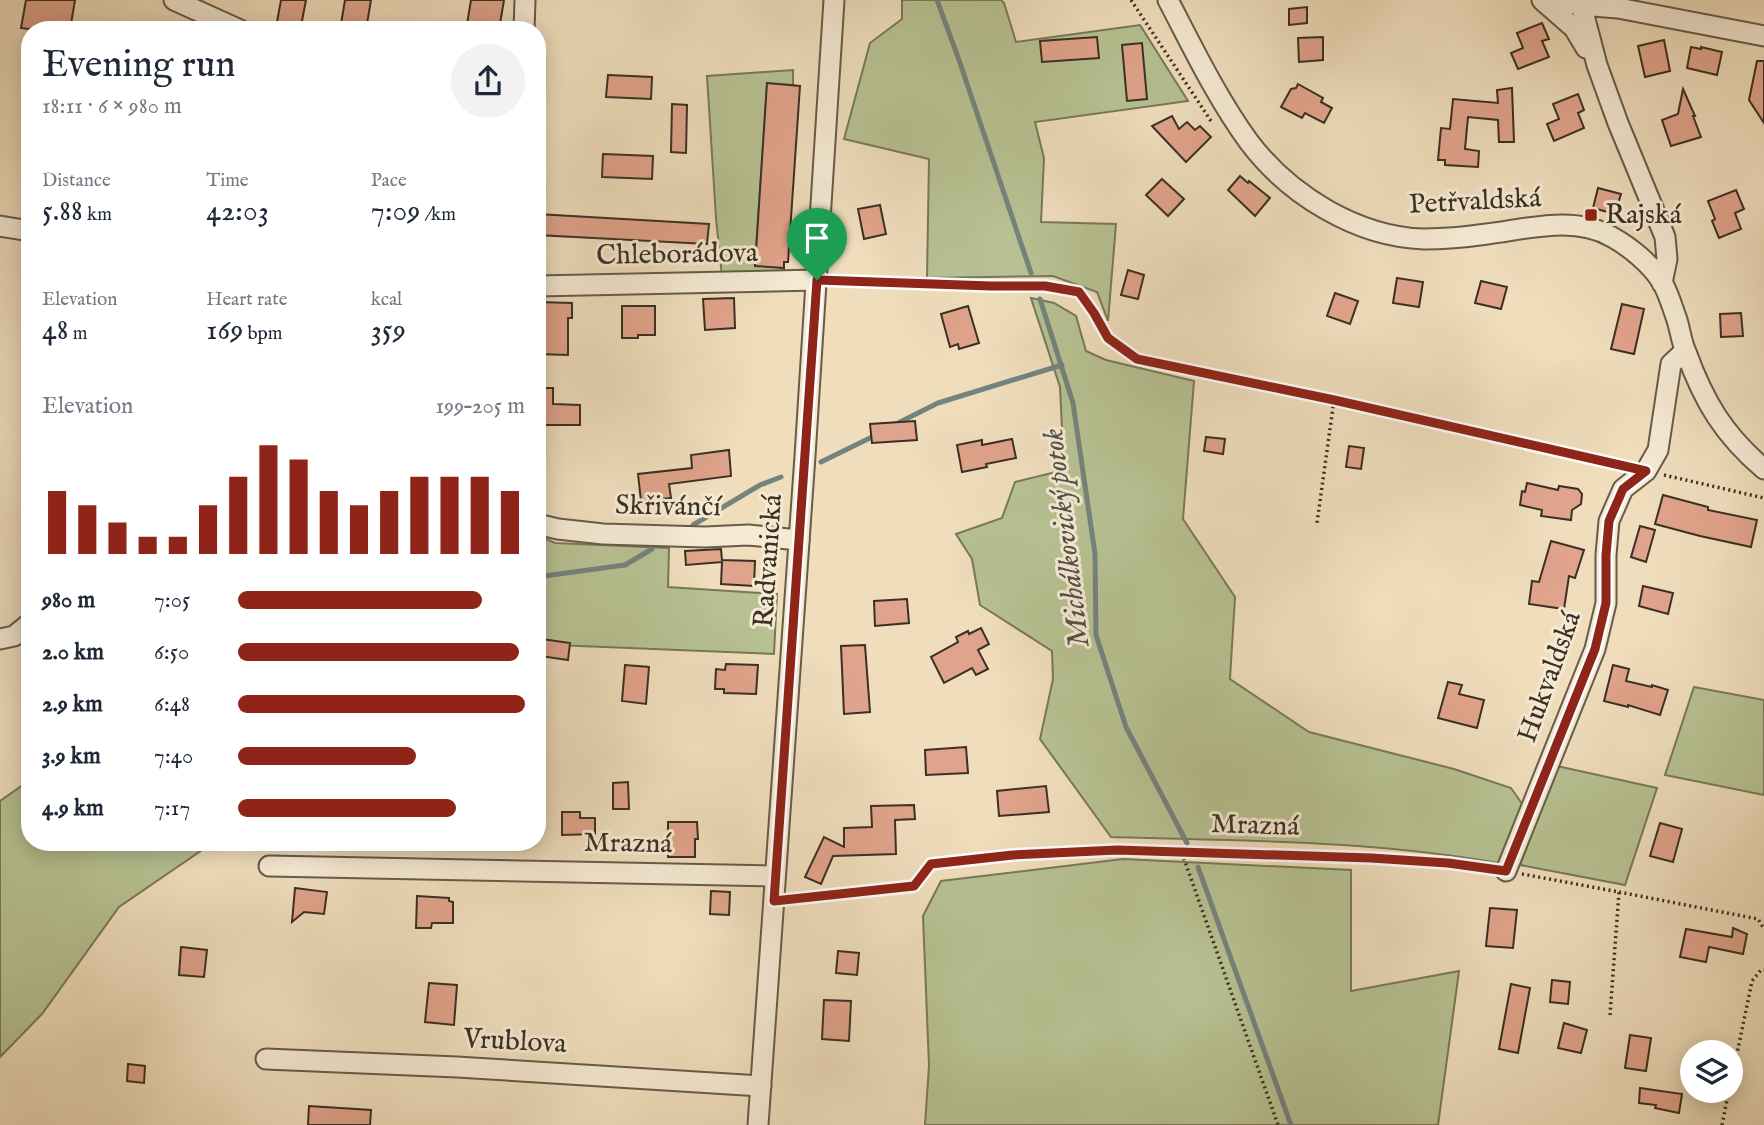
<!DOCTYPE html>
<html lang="en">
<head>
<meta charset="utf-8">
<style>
  body { margin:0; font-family:"IM FELL English",serif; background:#f2f2f3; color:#1f2937; height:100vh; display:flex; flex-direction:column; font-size:26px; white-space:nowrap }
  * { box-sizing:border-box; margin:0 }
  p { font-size:23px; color:#747a83 }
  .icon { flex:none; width:38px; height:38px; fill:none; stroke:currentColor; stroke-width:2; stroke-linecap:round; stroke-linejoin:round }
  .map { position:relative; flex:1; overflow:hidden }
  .sheet { position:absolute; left:21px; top:21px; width:525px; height:830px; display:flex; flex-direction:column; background:#fff; border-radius:28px; box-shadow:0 4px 18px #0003 }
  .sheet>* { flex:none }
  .controls { position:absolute; left:1680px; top:1040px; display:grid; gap:14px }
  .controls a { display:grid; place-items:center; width:63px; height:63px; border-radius:50%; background:#fff; box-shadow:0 4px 18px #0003; font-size:35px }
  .pin { position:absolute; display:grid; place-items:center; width:60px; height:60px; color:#fff; margin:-72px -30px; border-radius:50% 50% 50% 0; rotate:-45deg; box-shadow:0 0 7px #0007 }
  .pin .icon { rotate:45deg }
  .round { display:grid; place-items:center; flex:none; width:74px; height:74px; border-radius:37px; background:#f2f2f3 }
  .overview { display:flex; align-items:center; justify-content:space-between; height:119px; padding:0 21px }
  h1 { font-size:38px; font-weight:600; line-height:52px }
  .metrics { display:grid; grid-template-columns:repeat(3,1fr); gap:10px; height:119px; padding:7px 21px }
  .metrics div { display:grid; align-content:center }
  .metrics b { font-size:30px; font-weight:600 }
  .metrics small { font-size:19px; font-weight:400 }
  .metrics p { font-size:19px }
  .chart { height:196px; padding:14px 21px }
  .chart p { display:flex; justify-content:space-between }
  .chart svg { width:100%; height:126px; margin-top:7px; stroke:#8f2418; stroke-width:6 }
  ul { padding:0 21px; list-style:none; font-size:23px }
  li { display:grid; grid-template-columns:112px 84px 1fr; align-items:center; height:52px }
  li i { height:18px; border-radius:9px; background:#8f2418 }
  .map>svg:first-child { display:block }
  .green { fill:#b7c192; stroke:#78785a; stroke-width:2 }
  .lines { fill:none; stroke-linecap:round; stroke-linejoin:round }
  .stream { stroke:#75837d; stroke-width:5 }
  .building { fill:#e0a38b; stroke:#3a3023; stroke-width:2 }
  .minor-casing { stroke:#675b49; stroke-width:23 }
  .path { stroke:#3a3023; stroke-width:3.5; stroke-dasharray:2 3.5; stroke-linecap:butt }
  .minor { stroke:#f5e9d3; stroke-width:19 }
  .route-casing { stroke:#fff; stroke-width:14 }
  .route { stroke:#8f2418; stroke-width:9 }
  .poi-dot { fill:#8f2418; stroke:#f5e9d3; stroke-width:2.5 }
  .labels { text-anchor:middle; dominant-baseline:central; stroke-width:6; stroke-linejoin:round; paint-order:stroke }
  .street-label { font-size:28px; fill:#3a3023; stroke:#f5e9d3 }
  .poi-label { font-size:28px; fill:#3a3023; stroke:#f5e9d3; text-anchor:start }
  .water-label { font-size:30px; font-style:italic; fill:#525248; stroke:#f5e9d3 }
</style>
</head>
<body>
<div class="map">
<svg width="1764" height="1125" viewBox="0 0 1764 1125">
  <rect width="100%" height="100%" fill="#efddbc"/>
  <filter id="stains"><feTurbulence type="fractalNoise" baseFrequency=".00286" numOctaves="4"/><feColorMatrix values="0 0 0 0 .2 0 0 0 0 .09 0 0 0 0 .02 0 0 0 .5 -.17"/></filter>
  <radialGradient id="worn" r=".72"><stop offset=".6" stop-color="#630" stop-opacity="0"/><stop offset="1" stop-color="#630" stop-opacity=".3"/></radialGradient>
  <!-- green -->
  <g class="green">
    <polygon points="902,0 1001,0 1004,3 1016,42 1140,25 1188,101 1035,122 1044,158 1041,222 1116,224 1108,321 1097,292 1053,276 927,278 929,159 844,139 870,43 902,19"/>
    <polygon points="793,70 793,85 767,84 755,265 784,268 783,277 722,277 716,218 707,76"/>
    <path d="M1031,298L1054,303L1076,316L1086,351L1106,360L1194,381L1183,519L1235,597L1230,679L1309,732L1454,769L1511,788L1525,808L1498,863C1371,840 1240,841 1111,837L1040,739L1053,679L1052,651L980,605L972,559L956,534L1002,518L1015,482L1064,470L1060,387Z"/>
    <polygon points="537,535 555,543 669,548 668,587 777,594 774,654 555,645 537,648"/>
    <polygon points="1694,687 1764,700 1764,795 1665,775"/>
    <polygon points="1557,766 1657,788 1625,885 1520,865"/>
    <polygon points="30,780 30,842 210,842 205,848 119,907 42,1014 0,1057 0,801"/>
    <polygon points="1123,859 1351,870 1351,991 1459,971 1438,1125 925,1125 929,1066 923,916 941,881"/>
  </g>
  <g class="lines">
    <!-- stream -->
    <g class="stream">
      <polyline points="937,0 959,60 1031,273"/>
      <polyline points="1040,299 1073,403 1095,554 1096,635 1126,727 1187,843"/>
      <polyline points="894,425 938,403 1062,365"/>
      <polyline points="821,462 876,435"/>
      <polyline points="693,525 760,485 781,477"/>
      <polyline points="537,577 625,565 652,549"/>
      <polyline points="1198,867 1291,1125"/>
    </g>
  </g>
  <!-- building -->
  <g class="building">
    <polygon points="26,0 75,0 70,30 36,30 21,28"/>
    <polygon points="281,0 306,0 301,26 277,22"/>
    <polygon points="345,0 371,0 366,30 340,30"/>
    <polygon points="471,0 504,0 499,30 466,30"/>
    <polygon points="1307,7 1307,23 1289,25 1289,9"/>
    <polygon points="1542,23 1549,39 1542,41 1549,57 1518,69 1511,53 1523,48 1517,33"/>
    <polygon points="1097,37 1099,58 1042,62 1040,41"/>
    <polygon points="1323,37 1323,60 1299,62 1298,38"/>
    <polygon points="1664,40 1670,71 1645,77 1638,46"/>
    <polygon points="1142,43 1147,99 1127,101 1122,45"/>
    <polygon points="1691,47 1701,49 1701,47 1722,52 1717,75 1687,68"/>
    <polygon points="1757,61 1764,61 1764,123 1749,100"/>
    <polygon points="608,75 652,77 651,99 606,97"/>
    <polygon points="767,83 800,86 788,262 784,262 784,268 755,266"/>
    <polygon points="1298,84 1323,98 1321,102 1332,108 1324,123 1305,113 1302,118 1281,107 1291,89 1296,88"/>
    <polygon points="1512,88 1514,142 1499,142 1498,120 1468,117 1465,149 1479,151 1478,167 1445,165 1445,160 1438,160 1441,128 1450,129 1453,99 1498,103 1497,90"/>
    <polygon points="1683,89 1695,116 1693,116 1701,137 1671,146 1662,120 1678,114"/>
    <polygon points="1578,94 1584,110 1578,113 1584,128 1554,141 1547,124 1559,119 1553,104"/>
    <polygon points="672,104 687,105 686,153 671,152"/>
    <polygon points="1172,116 1179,129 1187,122 1195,130 1200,126 1211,137 1186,162 1152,126"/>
    <polygon points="603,154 653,156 652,179 602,177"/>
    <polygon points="1240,176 1248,183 1249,181 1270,198 1255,216 1228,190"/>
    <polygon points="1162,179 1184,199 1168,216 1146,195"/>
    <polygon points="1598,188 1621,194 1615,214 1593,208"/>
    <polygon points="1736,190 1744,209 1735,213 1741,229 1719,238 1712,221 1715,219 1708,201"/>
    <polygon points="880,205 886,234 864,239 858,209"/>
    <polygon points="537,214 709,224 707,244 537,235"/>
    <polygon points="1128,270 1144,275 1138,299 1121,295"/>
    <polygon points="1397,278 1423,282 1419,307 1393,303"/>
    <polygon points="1481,281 1507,287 1501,309 1475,303"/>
    <polygon points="1335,293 1358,301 1350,324 1327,316"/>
    <polygon points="734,298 735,328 705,330 703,299"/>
    <polygon points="537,302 572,303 572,318 568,318 568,355 537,354"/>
    <polygon points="1622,304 1644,309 1634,354 1611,349"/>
    <polygon points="622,306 655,306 655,335 638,335 638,338 622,338"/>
    <polygon points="968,306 979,343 959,349 958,344 950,347 941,314"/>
    <polygon points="1741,313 1743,336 1721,337 1720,314"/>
    <polygon points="537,388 553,388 553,404 580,405 580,425 537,425"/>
    <polygon points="915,421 917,440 872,443 870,424"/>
    <polygon points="1206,437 1225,439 1223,454 1204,451"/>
    <polygon points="1012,439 1016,458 986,464 987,467 962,472 957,445 982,440 982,445"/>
    <polygon points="1349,446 1364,448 1361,469 1346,467"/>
    <polygon points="729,450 731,476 669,484 671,498 641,501 638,474 692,468 691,455"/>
    <polygon points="1527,483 1558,490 1559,486 1578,489 1582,494 1581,504 1572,510 1571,520 1541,516 1542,510 1520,505 1522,491 1525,492"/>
    <polygon points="1663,495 1708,507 1708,510 1757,520 1751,547 1700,536 1655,524"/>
    <polygon points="1640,526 1655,530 1646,562 1631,557"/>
    <polygon points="1551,541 1584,550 1575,578 1569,576 1564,609 1529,604 1532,581 1539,582"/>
    <polygon points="721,549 722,560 755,561 754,586 721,584 722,562 686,565 685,551"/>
    <polygon points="1643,586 1673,593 1668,614 1639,606"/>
    <polygon points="907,599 909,623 875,626 874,601"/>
    <polygon points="981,628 989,644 978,650 988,669 976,675 972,668 944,683 931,657 958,642 956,637 968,631 969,634"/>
    <polygon points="542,639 570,643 568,660 540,656"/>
    <polygon points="865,645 870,712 844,714 841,646"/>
    <polygon points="726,664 758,665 756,694 724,693 724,689 715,689 716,669 725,670"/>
    <polygon points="625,665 649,667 646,704 622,701"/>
    <polygon points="1613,665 1629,669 1626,681 1652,687 1652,685 1668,690 1660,715 1628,705 1628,707 1604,701"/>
    <polygon points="1448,682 1462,685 1459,694 1484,700 1477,728 1438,718"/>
    <polygon points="966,747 968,773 926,775 925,750"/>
    <polygon points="628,782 629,809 613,809 613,783"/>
    <polygon points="1046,786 1049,812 999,816 997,791"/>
    <polygon points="914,805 915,819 895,820 896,854 833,856 821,884 805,877 824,837 844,847 844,828 872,827 871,806"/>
    <polygon points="562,812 580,812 580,818 595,818 595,834 562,835"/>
    <polygon points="668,822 697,822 698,839 695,839 695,857 668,857"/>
    <polygon points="1660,823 1682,829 1673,862 1650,856"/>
    <polygon points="295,888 327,892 324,914 304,912 292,922"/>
    <polygon points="711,891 730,892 729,915 710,914"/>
    <polygon points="417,896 449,898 449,901 453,902 453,923 432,923 431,928 416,928"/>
    <polygon points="1490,908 1517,910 1513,948 1486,946"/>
    <polygon points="1733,928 1747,934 1743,954 1709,947 1706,962 1680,957 1686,929 1732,937"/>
    <polygon points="181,947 207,950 204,977 179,975"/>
    <polygon points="838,951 859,953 857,975 836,973"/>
    <polygon points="1552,980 1570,982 1568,1004 1550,1002"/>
    <polygon points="429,983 457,985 454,1025 425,1022"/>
    <polygon points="1511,984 1530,988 1518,1053 1499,1049"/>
    <polygon points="824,1000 851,1001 849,1041 822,1039"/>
    <polygon points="1564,1023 1587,1030 1581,1053 1558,1048"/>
    <polygon points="1630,1035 1651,1038 1646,1071 1625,1068"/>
    <polygon points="128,1064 145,1066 144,1083 127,1081"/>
    <polygon points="1640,1088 1682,1094 1679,1113 1655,1108 1656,1105 1639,1103"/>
    <polygon points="309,1106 371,1110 370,1125 308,1125"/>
  </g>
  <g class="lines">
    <!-- minor casing -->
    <g class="minor-casing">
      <g id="minor">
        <polyline points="174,0 240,30"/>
        <path d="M1168,0C1193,48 1217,98 1249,142C1289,195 1357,237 1424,239C1445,239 1466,237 1487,234C1527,229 1575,215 1612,237C1630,247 1651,264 1662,282C1668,292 1672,306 1676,317C1680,328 1681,341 1686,352C1704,402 1724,435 1764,469"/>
        <polyline points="1542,0 1574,28 1586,48"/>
        <polyline points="1551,0 1580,5 1618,8 1764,36"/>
        <polyline points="1580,0 1597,65 1618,123 1665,237 1667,259 1662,283"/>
        <polyline points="524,30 525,0"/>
        <polyline points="0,226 30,231"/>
        <polyline points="537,286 817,280"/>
        <polyline points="537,524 558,529 603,534 705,537 748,535 799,540"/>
        <polyline points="0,639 14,636 30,623"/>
        <polyline points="269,866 775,876"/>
        <polyline points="1506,871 1595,649 1606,603 1606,555 1609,521 1623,489 1646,471 1658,450 1671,364 1685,351"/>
        <polyline points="266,1059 457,1067 761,1086"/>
        <polyline points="758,1125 805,456 834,0"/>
      </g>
    </g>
    <!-- path -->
    <g class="path">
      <polyline points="1131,0 1211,121"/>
      <polyline points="833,281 991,286 1045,286 1079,292 1094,313 1108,338 1137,359 1334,400 1317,523"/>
      <polyline points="1334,400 1622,465"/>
      <polyline points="1664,475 1764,498"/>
      <polyline points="1182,853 1278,1125"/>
      <polyline points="1522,874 1619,892 1610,1015"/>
      <polyline points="1619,892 1758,919 1764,929"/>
      <polyline points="790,900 914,886 931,864 1013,855 1117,850 1371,858 1448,863 1490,868"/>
      <polyline points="1731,1083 1752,981 1761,970 1764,970"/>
      <polyline points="1722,1125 1729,1090"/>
    </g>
    <!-- minor -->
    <use href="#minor" class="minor"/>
  </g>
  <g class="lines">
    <!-- route casing -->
    <g class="route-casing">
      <polygon id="route" points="817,280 991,286 1045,286 1079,292 1094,313 1108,338 1137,359 1334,400 1646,471 1623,489 1609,521 1606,555 1606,603 1595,649 1506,871 1448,863 1371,858 1117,850 1013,855 931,864 914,886 774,901"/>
    </g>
    <!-- route -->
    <use href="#route" class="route"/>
  </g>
  <!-- markers -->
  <rect class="poi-dot" x="1584" y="208" width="14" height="14" rx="3.5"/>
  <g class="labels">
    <!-- street labels -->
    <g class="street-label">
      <text transform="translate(1475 202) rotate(-3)">Petřvaldská</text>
      <text transform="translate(677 255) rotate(-1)">Chleborádova</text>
      <text transform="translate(668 507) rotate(1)">Skřivánčí</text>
      <text transform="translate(769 561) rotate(-86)">Radvanická</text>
      <text transform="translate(1550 677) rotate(-70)">Hukvaldská</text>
      <text transform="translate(1255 826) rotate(2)">Mrazná</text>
      <text transform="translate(628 844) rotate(1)">Mrazná</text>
      <text transform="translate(515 1042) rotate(3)">Vrublova</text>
    </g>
    <!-- poi labels -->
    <g class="poi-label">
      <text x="1605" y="215">Rajská</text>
    </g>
    <!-- water labels -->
    <g class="water-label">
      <text transform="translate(1067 538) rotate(-97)">Michálkovický potok</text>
    </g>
  </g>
  <rect width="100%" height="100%" filter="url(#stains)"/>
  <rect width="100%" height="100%" fill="url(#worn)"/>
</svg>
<div class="controls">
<a><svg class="icon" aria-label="layers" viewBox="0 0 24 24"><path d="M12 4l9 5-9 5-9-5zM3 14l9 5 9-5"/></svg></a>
</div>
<div class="pin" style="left:817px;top:280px;background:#1e9e55"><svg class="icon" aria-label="arrive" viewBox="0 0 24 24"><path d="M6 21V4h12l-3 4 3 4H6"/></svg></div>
<section class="sheet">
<div class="overview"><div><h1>Evening run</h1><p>18:11 · 6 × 980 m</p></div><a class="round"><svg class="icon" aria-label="share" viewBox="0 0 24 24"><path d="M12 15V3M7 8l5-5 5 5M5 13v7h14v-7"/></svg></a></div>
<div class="metrics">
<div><p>Distance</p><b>5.88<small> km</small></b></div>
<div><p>Time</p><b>42:03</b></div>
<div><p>Pace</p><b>7:09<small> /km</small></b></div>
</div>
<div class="metrics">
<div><p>Elevation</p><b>48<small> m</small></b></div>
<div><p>Heart rate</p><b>169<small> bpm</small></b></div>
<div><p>kcal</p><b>359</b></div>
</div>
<div class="chart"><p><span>Elevation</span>199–205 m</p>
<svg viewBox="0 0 160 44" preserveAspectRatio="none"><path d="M5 44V22M15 44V27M25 44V33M35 44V38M45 44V38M55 44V27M65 44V17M75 44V6M85 44V11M95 44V22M105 44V27M115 44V22M125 44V17M135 44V17M145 44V17M155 44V22"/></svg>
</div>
<ul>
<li><b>980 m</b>7:05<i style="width:85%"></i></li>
<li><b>2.0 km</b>6:50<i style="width:98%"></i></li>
<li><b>2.9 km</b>6:48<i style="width:100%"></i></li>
<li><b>3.9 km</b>7:40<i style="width:62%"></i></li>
<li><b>4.9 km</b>7:17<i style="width:76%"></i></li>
</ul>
</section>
</div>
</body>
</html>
